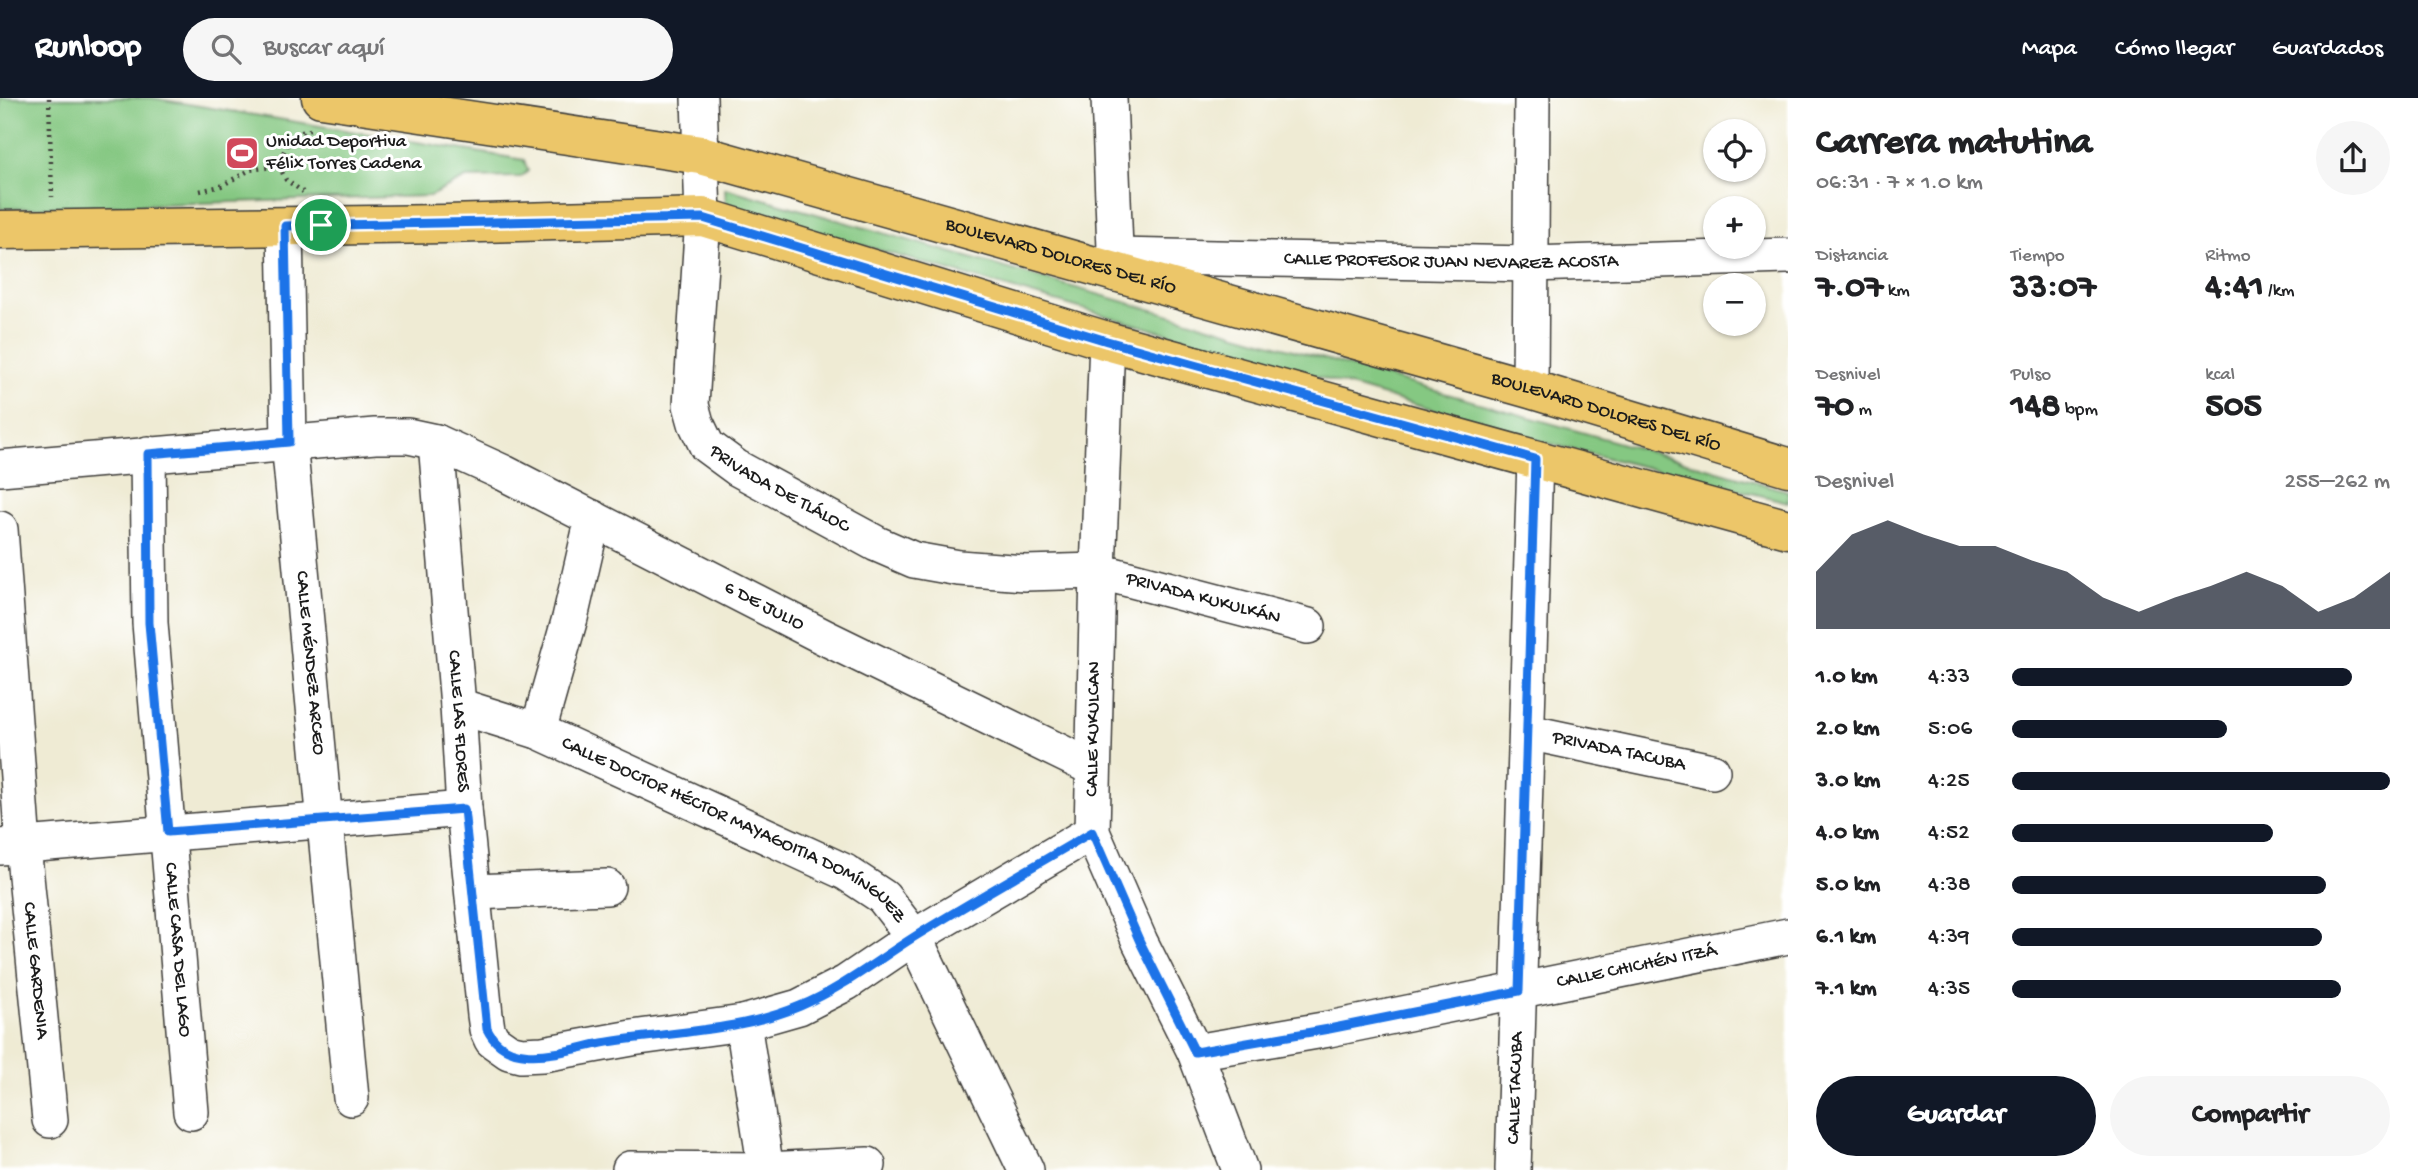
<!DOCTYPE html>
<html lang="es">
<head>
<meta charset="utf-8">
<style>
  body { margin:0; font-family:"Gochi Hand",sans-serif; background:#f6f6f6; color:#202124; height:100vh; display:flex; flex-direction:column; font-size:26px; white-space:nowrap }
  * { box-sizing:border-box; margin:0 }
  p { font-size:23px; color:#757577 }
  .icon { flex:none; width:38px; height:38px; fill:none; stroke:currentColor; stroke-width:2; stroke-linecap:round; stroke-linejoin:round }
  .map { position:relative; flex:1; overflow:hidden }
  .details { display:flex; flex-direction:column; background:#fff; width:630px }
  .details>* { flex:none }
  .fabs { position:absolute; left:1703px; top:21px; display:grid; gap:14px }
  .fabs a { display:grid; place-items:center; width:63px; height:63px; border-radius:50%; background:#fff; box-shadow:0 2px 5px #0004; font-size:35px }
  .pin { position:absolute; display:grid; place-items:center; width:60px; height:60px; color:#fff; margin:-30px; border:4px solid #fff; border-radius:50%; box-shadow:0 2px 7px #0007 }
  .round { display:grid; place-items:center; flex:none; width:74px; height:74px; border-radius:37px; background:#f6f6f6 }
  .headline { display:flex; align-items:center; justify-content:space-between; height:119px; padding:0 28px }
  h1 { font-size:38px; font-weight:700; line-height:52px }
  .metrics { display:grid; grid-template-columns:repeat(3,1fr); gap:10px; height:119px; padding:7px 28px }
  .metrics div { display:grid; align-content:center }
  .metrics b { font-size:35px; font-weight:700 }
  .metrics small { font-size:19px; font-weight:400 }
  .metrics p { font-size:19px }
  .chart { height:196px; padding:14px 28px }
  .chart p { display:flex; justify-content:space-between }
  .chart svg { width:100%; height:126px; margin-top:7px; fill:#111827; opacity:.7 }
  .action { display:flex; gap:14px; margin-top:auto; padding:14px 28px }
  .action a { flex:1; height:80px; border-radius:42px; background:#111827; color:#fff; font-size:28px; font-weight:700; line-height:80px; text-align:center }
  .action a+a { background:#f6f6f6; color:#202124 }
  ul { padding:0 28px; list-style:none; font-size:23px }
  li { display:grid; grid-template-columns:112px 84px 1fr; align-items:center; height:52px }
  li i { height:18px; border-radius:9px; background:#111827 }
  header { display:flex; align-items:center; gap:42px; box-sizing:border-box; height:98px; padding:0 35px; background:#111827; color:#fff }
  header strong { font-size:33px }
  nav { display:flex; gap:38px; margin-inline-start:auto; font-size:24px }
  .search { width:490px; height:63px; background:#f6f6f6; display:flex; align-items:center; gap:18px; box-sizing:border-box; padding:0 24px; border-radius:38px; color:#757577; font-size:26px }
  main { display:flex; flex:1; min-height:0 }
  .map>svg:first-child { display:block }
  .green { fill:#85c882; stroke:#50724f; stroke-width:2 }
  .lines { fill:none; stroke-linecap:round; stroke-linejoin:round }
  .minor-casing { stroke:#3c3b38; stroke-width:38 }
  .major-casing { stroke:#3c3b38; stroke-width:41 }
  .path { stroke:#3c3b38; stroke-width:4.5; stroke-dasharray:2 5; stroke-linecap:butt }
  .minor { stroke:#fff; stroke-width:35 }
  .major { stroke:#ecc669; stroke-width:38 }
  .route-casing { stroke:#fff; stroke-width:14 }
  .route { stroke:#1a73e8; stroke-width:9 }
  .labels { text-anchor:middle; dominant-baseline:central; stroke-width:6; stroke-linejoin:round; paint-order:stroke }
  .poi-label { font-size:19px; fill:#1c1c1c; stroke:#fff; text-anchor:start }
  .street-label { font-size:19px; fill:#1c1c1c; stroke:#fff }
</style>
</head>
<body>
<header>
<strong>Runloop</strong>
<div class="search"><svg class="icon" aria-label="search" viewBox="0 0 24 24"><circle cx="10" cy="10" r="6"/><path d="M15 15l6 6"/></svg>Buscar aquí</div>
<nav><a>Mapa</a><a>Cómo llegar</a><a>Guardados</a></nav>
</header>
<main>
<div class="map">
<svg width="1788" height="1072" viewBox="0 0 1788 1072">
  <rect width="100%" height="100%" fill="#fff"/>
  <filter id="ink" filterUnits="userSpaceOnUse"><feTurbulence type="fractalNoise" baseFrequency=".0143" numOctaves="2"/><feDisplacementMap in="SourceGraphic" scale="14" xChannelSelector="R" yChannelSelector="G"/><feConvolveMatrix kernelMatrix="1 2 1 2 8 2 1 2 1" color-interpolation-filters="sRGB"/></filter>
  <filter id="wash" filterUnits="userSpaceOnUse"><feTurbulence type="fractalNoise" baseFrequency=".00686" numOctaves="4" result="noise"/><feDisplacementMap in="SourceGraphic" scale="28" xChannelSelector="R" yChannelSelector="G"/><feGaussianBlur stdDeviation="1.57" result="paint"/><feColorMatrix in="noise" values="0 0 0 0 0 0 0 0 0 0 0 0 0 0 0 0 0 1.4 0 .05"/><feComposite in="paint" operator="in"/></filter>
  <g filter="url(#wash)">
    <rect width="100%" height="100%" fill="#efebd4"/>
    <!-- green -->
    <g class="green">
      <polygon points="0,0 152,0 524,62 528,73 521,79 466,80 430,98 0,111"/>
      <polygon points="725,90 1788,393 1788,404 1554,347 726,108"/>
    </g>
  </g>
  <g filter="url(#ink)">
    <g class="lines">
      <!-- minor casing -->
      <g class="minor-casing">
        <g id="minor">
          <path id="s1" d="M699,0L703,119L691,307L696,325L707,348L737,370L877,446L914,462L959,470L1025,475L1098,473L1308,528"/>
          <polyline points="1109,0 1116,176"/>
          <path id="s2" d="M285,128L289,344L351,1000"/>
          <path id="s3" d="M1115,158L1531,166L1788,158"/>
          <polyline points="1107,243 1098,473 1092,734 1140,844 1195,954 1240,1072"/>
          <polyline points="1530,291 1532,0"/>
          <path id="s4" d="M436,344L458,608L464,711L485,917L487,931L492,942L509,954L521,957L543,956L632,940L743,925L799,909L846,885L914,839L1092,734"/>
          <path id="s5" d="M148,356L150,525L191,1014"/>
          <path id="s6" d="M0,370L375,338H408L436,344L504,375L824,539L1093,670"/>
          <path id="s7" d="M0,431L23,748L50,1022"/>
          <path id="s8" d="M458,608L538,633L845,774L883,799L914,839L1026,1072"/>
          <polyline points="538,633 570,520 593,420"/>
          <path id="s9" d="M1527,634L1712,673"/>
          <polyline points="0,749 464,711"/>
          <polyline points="474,794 607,789"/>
          <polyline points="743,925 766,1072"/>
          <path id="s10" d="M1195,954L1329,931L1788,838"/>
          <polyline points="630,1071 766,1072 868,1067"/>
          <path id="s11" d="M1513,1072L1535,361"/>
        </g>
      </g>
      <!-- major casing -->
      <g class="major-casing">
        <g id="major">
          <path id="s12" d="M321,0L701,57L1530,291L1788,369"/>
          <polyline points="0,132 446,126 703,119 1107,243 1788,431"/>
        </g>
      </g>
      <!-- path -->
      <g class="path">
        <polyline points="49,0 52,99"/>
        <path d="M279,68C284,50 290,35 310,32"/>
        <polyline points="200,93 221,88 250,72 279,68 286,82 303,94"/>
      </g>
      <!-- minor -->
      <use href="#minor" class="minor"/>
      <!-- major -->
      <use href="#major" class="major"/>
    </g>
  </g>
  <g class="lines" filter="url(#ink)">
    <!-- route casing -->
    <g class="route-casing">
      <path id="route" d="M703,120L1107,243L1535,361L1519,893L1329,931L1195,954L1140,844L1092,734C1033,769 972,803 914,839C876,863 841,891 800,908C739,934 667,934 602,945C565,952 508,974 487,931L464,711L168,734L149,525L148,356L289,344L285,128Z"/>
    </g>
    <!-- route -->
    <use href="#route" class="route"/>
  </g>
  <!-- icons -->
  <defs>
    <g id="stadium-square" transform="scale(1.75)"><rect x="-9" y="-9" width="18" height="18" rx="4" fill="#d1495b" stroke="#fff"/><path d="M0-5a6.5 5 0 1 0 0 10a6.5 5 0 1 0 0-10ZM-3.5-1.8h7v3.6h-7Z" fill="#fff"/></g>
  </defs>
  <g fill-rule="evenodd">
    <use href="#stadium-square" x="242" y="55"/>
  </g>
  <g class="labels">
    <!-- poi labels -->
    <g class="poi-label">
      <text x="266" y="44">Unidad Deportiva<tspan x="266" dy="22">Félix Torres Cadena</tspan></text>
    </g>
    <!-- street labels -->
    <g class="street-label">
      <text stroke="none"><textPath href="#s12" startOffset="758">BOULEVARD DOLORES DEL RÍO</textPath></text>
      <text stroke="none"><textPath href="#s3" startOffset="336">CALLE PROFESOR JUAN NEVAREZ ACOSTA</textPath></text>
      <text stroke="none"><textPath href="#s12" startOffset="1325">BOULEVARD DOLORES DEL RÍO</textPath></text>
      <text stroke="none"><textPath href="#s1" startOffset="436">PRIVADA DE TLÁLOC</textPath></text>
      <text stroke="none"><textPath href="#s1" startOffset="882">PRIVADA KUKULKÁN</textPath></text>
      <text stroke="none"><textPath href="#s6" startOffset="805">6 DE JULIO</textPath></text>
      <text stroke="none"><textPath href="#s2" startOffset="438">CALLE MÉNDEZ ARCEO</textPath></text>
      <text stroke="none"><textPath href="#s4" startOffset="280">CALLE LAS FLORES</textPath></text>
      <text transform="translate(1094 631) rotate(-89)">CALLE KUKULCAN</text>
      <text stroke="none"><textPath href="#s9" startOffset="94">PRIVADA TACUBA</textPath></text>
      <text stroke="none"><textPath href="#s8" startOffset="304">CALLE DOCTOR HÉCTOR MAYAGOITIA DOMÍNGUEZ</textPath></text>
      <text stroke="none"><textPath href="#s5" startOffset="497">CALLE CASA DEL LAGO</textPath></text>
      <text stroke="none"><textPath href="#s10" startOffset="450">CALLE CHICHÉN ITZÁ</textPath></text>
      <text stroke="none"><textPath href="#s7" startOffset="443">CALLE GARDENIA</textPath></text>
      <text stroke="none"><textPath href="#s11" startOffset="82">CALLE TACUBA</textPath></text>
    </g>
  </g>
</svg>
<div class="fabs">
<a><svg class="icon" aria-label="locate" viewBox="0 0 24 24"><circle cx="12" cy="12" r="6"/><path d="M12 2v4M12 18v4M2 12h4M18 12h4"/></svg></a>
<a>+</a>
<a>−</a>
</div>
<div class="pin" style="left:321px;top:127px;background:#1e9e55"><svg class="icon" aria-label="arrive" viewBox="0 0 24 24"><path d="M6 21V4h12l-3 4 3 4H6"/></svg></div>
</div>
<section class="details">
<div class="headline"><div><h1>Carrera matutina</h1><p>06:31 · 7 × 1.0 km</p></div><a class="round"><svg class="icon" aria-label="share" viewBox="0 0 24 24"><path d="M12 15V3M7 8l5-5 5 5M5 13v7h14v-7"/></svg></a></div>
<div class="metrics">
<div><p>Distancia</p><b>7.07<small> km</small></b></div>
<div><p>Tiempo</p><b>33:07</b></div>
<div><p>Ritmo</p><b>4:41<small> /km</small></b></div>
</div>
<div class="metrics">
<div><p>Desnivel</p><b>70<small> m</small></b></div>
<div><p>Pulso</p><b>148<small> bpm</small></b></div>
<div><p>kcal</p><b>505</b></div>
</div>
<div class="chart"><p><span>Desnivel</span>255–262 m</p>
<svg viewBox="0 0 160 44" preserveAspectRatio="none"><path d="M0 44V24L10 11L20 6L30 11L40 15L50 15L60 20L70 24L80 33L90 38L100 33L110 29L120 24L130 29L140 38L150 33L160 24V44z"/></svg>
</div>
<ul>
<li><b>1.0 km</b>4:33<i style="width:90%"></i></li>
<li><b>2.0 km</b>5:06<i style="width:57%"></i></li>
<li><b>3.0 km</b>4:25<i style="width:100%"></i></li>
<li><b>4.0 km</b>4:52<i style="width:69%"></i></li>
<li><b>5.0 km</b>4:38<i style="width:83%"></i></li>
<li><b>6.1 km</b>4:39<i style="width:82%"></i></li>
<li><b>7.1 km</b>4:35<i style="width:87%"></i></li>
</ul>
<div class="action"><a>Guardar</a><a>Compartir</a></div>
</section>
</main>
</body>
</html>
